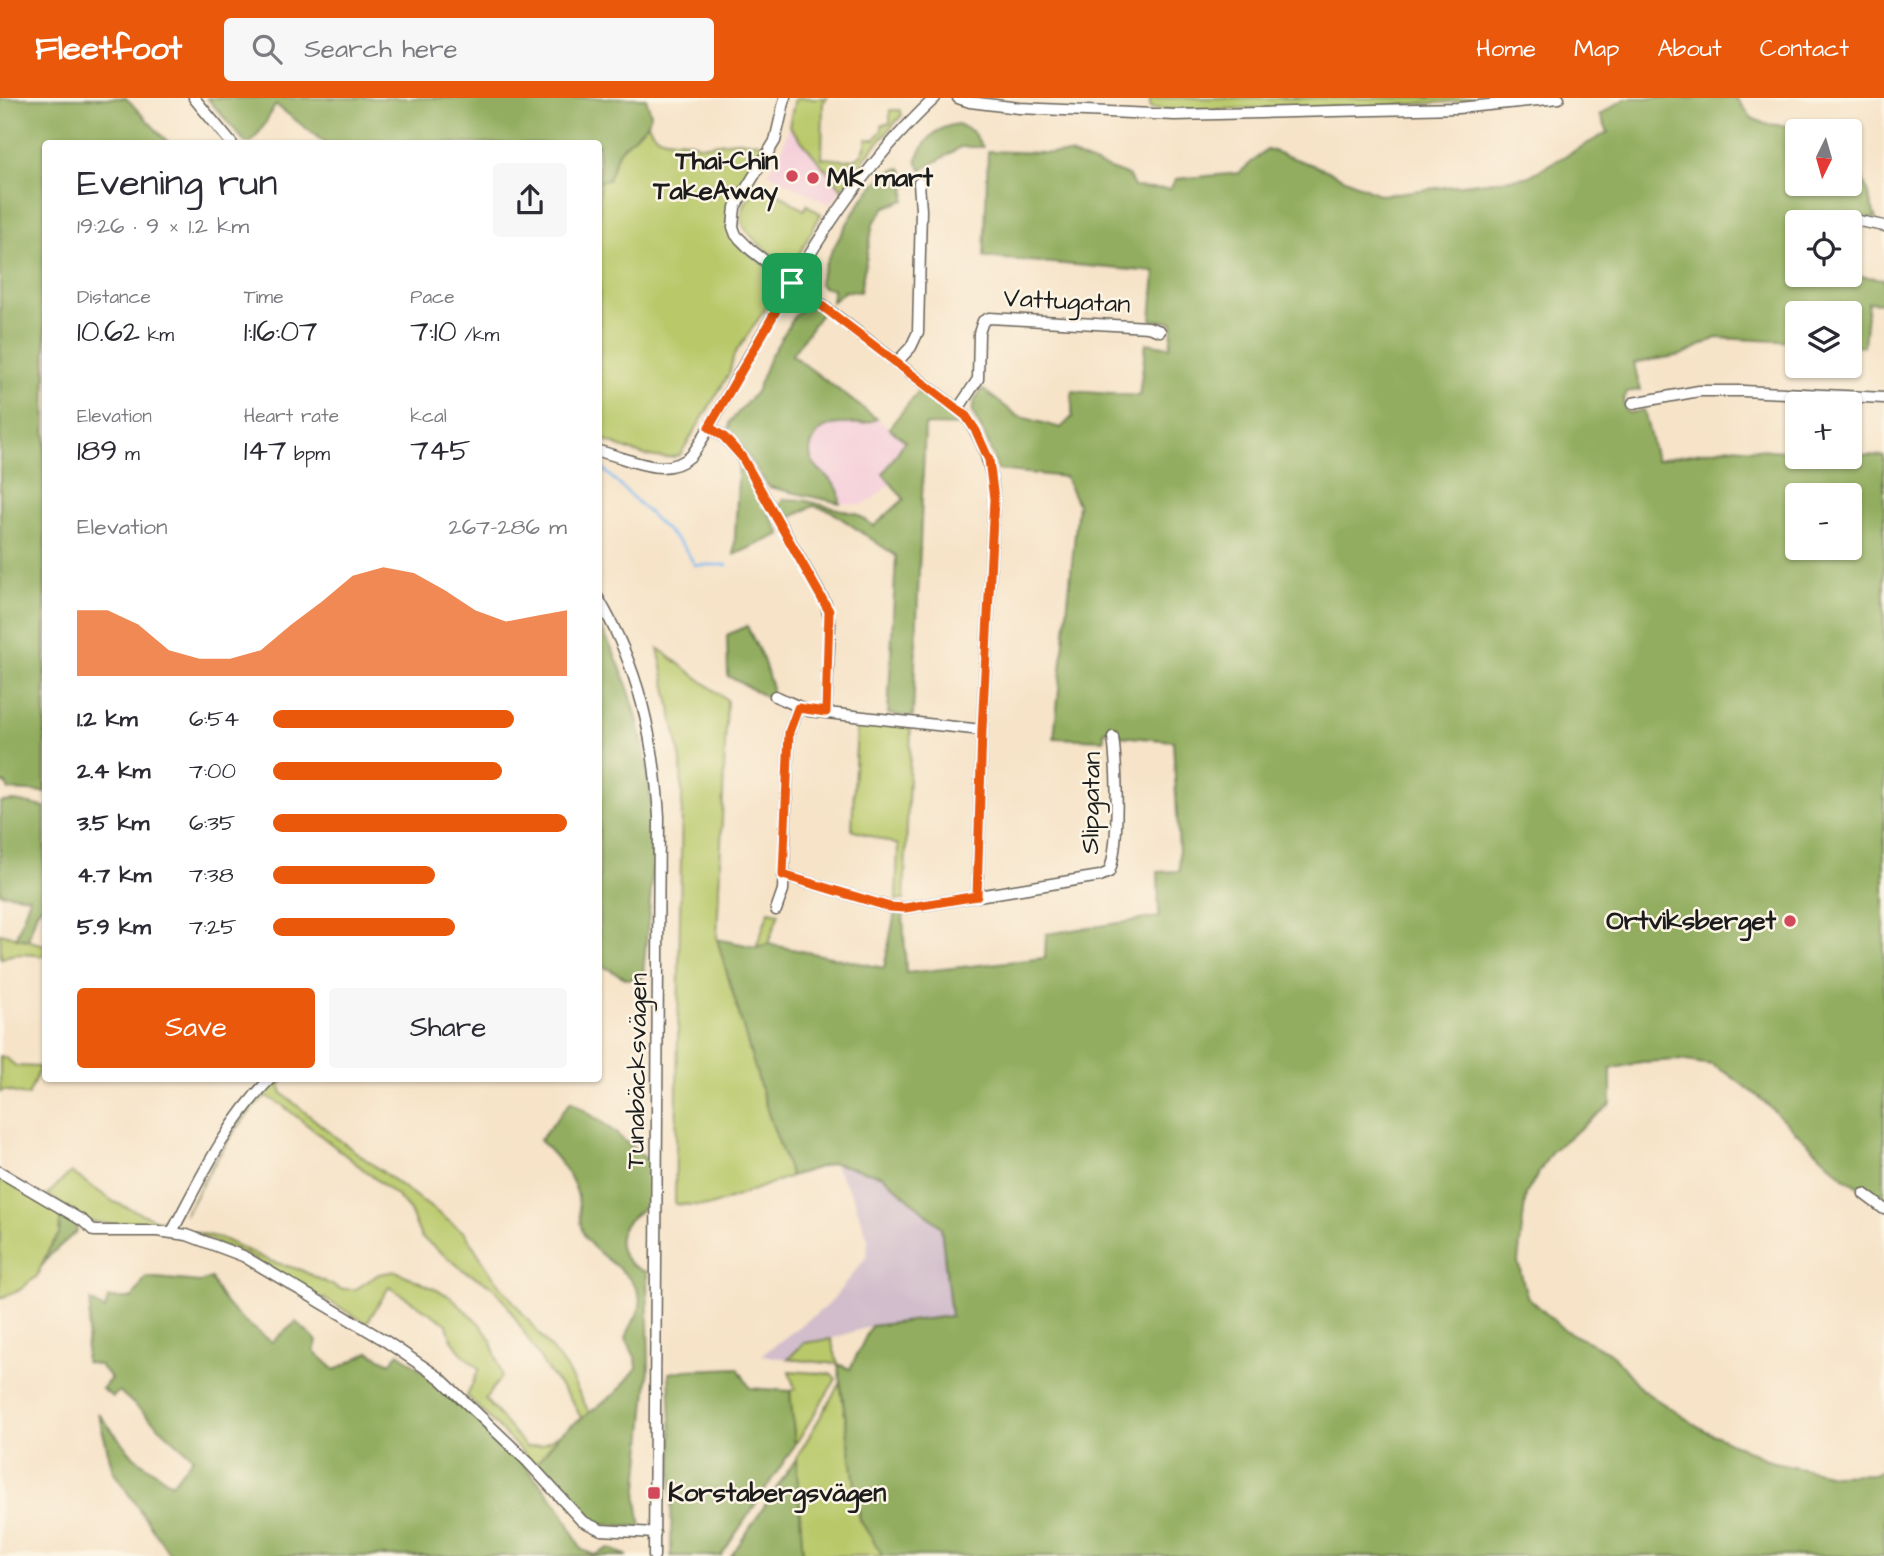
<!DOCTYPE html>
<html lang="en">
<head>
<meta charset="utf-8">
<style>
  body { margin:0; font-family:"Architects Daughter",sans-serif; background:#f7f7f7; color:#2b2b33; height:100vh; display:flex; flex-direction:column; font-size:26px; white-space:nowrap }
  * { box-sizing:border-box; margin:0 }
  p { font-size:23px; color:#7c7c81 }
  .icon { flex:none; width:38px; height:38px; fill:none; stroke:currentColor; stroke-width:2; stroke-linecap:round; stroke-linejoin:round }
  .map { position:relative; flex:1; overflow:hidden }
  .side { position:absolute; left:42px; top:42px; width:560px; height:942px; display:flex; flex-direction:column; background:#fff; border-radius:7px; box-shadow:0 2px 5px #0004 }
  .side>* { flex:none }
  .needle { width:46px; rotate:185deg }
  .controls { position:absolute; left:1785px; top:21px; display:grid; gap:14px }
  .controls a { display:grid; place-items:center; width:77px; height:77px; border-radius:7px; background:#fff; box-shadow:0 2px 5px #0004; font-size:35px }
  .pin { position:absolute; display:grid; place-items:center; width:60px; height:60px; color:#fff; margin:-30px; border-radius:14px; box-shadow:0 4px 10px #0006 }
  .round { display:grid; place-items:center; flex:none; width:74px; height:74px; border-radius:7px; background:#f7f7f7 }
  .headline { display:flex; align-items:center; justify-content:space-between; height:119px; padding:0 35px }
  h1 { font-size:38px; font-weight:600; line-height:52px }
  .figures { display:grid; grid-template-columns:repeat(3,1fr); gap:10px; height:119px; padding:7px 35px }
  .figures div { display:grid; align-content:center }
  .figures b { font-size:30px; font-weight:600 }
  .figures small { font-size:19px; font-weight:400 }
  .figures p { font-size:19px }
  .chart { height:196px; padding:14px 35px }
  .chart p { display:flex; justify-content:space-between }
  .chart svg { width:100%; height:126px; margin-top:7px; fill:#ea580c; opacity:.7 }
  .button { display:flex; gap:14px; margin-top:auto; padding:14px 35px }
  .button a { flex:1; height:80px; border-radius:7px; background:#ea580c; color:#fff; font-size:28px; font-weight:600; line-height:80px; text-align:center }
  .button a+a { background:#f7f7f7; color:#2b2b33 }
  ul { padding:0 35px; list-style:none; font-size:23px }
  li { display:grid; grid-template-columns:112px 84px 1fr; align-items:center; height:52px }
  li i { height:18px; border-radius:9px; background:#ea580c }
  header { display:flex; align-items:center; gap:42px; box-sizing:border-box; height:98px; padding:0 35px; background:#ea580c; color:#fff }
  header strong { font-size:33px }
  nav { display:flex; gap:38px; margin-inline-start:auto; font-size:24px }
  .search { width:490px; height:63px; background:#f7f7f7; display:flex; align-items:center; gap:18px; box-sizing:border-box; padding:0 24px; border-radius:7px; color:#7c7c81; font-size:26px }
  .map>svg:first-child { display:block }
  .built { fill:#f5cfda }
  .industrial { fill:#d1bdcb }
  .green { fill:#b9c96b; stroke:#6a7244; stroke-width:2 }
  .forest { fill:#92ad5f; stroke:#57643e; stroke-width:2; fill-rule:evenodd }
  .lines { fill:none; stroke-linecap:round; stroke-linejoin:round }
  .stream { stroke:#7ebbf1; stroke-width:2.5 }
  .minor-casing { stroke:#686258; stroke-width:13 }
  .minor { stroke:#fff; stroke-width:10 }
  .route-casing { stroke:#fff; stroke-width:14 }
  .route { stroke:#ea580c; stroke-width:9 }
  .poi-dot { fill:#d1495b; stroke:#fcf5e5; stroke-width:2.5 }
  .labels { text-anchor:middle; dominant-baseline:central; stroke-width:5; stroke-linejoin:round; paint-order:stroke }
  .poi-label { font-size:26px; font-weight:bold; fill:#1c1c1c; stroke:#fcf5e5; text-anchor:end }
  .street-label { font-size:26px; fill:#1c1c1c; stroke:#fcf5e5 }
</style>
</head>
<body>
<header>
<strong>Fleetfoot</strong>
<div class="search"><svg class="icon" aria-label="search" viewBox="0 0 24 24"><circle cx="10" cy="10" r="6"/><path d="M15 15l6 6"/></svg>Search here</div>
<nav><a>Home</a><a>Map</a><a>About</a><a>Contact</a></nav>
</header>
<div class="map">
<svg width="1884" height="1458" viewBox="0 0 1884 1458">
  <rect width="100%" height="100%" fill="#fcf5e5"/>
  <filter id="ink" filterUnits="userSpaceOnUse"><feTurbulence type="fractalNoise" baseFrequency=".0143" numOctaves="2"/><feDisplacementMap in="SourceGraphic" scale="14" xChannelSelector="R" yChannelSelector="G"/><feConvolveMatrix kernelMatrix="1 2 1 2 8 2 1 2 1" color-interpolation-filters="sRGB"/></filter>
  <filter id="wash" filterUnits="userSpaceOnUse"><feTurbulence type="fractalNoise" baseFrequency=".00686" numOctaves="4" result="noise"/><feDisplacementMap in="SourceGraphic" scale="28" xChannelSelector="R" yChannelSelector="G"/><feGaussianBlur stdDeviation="1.57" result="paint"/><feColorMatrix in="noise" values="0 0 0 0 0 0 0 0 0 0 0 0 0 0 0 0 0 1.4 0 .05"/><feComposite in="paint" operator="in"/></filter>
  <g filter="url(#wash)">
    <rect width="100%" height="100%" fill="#f6e3c8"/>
    <!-- built -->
    <g class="built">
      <polygon points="789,28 842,91 830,107 768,75 782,51"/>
      <polygon points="877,321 906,342 883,375 890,386 870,403 861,407 840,405 839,394 835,388 820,374 810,358 812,344 818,335 836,325 857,327 869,326"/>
    </g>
    <!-- industrial -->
    <polygon class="industrial" points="833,1065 883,1078 941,1128 951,1218 871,1228 831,1241 805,1245 788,1261 762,1257 829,1206 867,1158 868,1141 854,1101"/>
    <!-- green -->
    <g class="green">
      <path d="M795,0H827L823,5L822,60C845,61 863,69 867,41H875L882,32V27L890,25V12H900L902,17L867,57L842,91L789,28Z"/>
      <polygon points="1150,0 1521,0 1360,9 1171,12 1150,10"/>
      <path d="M648,25C656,51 683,36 701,48C724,44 744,40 767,47L728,109V124L731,137L739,148L774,174L779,184L776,195L734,257L729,276L680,357C655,366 622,349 599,340V83L608,82L618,54Z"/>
      <path d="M761,84L804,112L807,107L821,116L797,160C793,162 790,164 786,163C775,162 743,134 742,123C740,107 752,96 761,84Z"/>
      <polygon points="658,550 727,602 717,841 769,1018 791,1078 711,1108 675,1106 682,700 681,662"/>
      <polygon points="857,625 911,629 904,802 896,802 898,747 852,732"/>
      <polygon points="769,813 779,815 768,846 756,849"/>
      <path d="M0,835L45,847V858C31,857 13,853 1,861Z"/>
      <polygon points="0,958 6,960 16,968 40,969 28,998 4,992 0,994"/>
      <path d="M277,980H286C280,986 278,989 283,996L337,1040L465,1135L490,1174L566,1270L590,1316L582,1322L573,1304L547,1272L506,1205L492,1188L466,1174L421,1139L410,1113L397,1098L282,1007L266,998C230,1031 209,1075 185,1117C212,1068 236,1019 277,980Z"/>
      <path d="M71,1074L114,1104L159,1123C171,1121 176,1114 183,1105L173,1121L161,1129L109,1126L89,1123L47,1097Z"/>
      <polygon points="0,1078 61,1113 59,1136 48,1153 37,1178 18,1193 0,1200"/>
      <path d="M188,1133L221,1140L270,1163L301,1172L340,1191H356L379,1176L396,1173L448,1197L479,1225L491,1242L502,1278L485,1301L526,1349L541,1347L560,1336L535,1367L467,1298L479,1271C463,1257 451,1247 447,1226L389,1189L367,1225L244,1156Z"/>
      <polygon points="831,1241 838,1266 788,1261 804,1245"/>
      <polygon points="789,1273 831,1276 836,1281 795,1347 790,1293 795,1291"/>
      <polygon points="840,1285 860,1421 883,1458 803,1458 796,1361"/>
    </g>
    <!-- forest -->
    <g class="forest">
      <polygon points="0,0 126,0 169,45 46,46 45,694 9,692 6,686 0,684"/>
      <path d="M207,0H646L651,16L648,25L618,54L608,82L599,83L598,46L325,45L276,7C266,21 263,34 250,45H246Z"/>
      <path d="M1626,0H1736L1752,20L1765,26L1837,32L1839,33H1797V86H1850V41L1876,121L1850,116L1849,124H1797V177H1849L1884,181V205L1868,204L1864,248L1850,247V215H1797V244L1716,240L1682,257L1634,265L1640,292L1627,294L1623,303L1625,312L1630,315L1644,312L1656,362L1731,349L1797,354V359H1850V356L1884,358V1106L1846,1081L1759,999L1728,976L1712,967L1679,962L1641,964L1611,971V1006L1552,1053L1526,1096L1518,1164L1527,1198L1564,1232L1611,1255L1642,1292L1704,1332L1770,1363L1833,1377L1873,1376L1884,1372V1458H883L860,1422L838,1266L850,1271L871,1228L951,1218L941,1129L883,1078L833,1065L791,1078L769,1018L717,841L756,849L768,846L884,870L895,814H903L906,875L1045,860L1046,836L1159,819L1158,774L1180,773L1173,643L1120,638L1118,633L1111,631L1104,634V642L1054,640L1078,406L1065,379L998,372C993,360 990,347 984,336C973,315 966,313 982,291L1018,318L1061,330L1072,319V293L1139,298L1146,245L1170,249L1173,224L1151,222L1155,174L984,159L988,53L1070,56L1129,78L1134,89L1170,91L1176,81L1239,75L1267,51L1324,71L1380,97L1527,79L1608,34L1600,17ZM1797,397H1850V450H1797Z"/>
      <path d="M958,26L972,33L983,49H961L922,72L916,63C924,43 935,29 958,26Z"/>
      <path d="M901,70L906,81L905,102L885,109L873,126L860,194L845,193L832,204L833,191L823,189L819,185C821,167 857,107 870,92C877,83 890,71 901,70Z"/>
      <path d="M809,207L823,213L792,257L877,321C856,333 826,315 813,343C800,368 832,375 839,394C839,394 840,405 840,405L769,389L729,331L730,324L756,294L770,259L796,216L802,210Z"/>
      <polygon points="921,290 966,328 925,327 913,619 888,616 896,458 829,412 813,408 786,422 779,409 783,401 803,402 857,416 874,428 904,401 883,376 905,343 889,330"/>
      <polygon points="739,362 781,436 734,457"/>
      <path d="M599,527C642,599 655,689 652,772C651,808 645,844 643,880L627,881L599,866Z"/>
      <polygon points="747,528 763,561 772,590 768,600 728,578 727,537"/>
      <polygon points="15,703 45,709 45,805 37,813 28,842 16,840 30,799 0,795 0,704"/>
      <path d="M571,1003L607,1028L650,1064L651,1104C642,1113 627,1120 622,1132C614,1152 628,1169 647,1174L649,1269L637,1401L641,1429L599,1426L586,1420L535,1367L560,1336L616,1295L637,1270L636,1261L626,1241C628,1227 643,1215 640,1201C635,1174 600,1161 587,1142C577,1129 581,1109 577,1095C570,1073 556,1059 540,1042Z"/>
      <polygon points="61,1113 76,1123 77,1133 51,1156 42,1168 48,1153 59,1136"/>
      <path d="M146,1179L200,1184L211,1180C224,1212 246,1224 272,1244L296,1224L317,1243L314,1253L335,1272L369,1254L390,1265L399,1255C458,1300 514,1350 559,1409C568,1422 573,1438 582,1452L595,1457L609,1450L628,1458H171L113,1373L98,1315L134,1359L172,1386L193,1359L119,1293L113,1299L102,1291L111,1280L99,1267L85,1264L91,1203L105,1212L108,1200H132Z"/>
      <polygon points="738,1270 750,1290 790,1293 795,1347 721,1458 671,1458 672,1345 669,1275 686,1272"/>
      <polygon points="796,1361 803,1458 731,1458"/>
    </g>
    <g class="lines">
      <!-- stream -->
      <polyline class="stream" points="600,368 684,449 695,467 727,467"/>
    </g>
  </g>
  <g filter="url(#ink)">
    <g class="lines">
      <!-- minor casing -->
      <g class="minor-casing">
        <g id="minor">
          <polyline points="194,0 232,46"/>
          <path d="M785,0L775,43L735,109L733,129L736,137L751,152L966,318C984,344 992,369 994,401L982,632L977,798"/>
          <polyline points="958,0 970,4 1019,10 1175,17 1458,10 1559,0"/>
          <polyline points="1854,122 1884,128"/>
          <polyline points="897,264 911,249 918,234 921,112 919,85"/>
          <polyline points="1633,305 1699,293 1743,293 1884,300"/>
          <polyline points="958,311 978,281 979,235 983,223 989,220 1148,229 1160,233"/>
          <polyline points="709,329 724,339 742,359 826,506 830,525 826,614"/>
          <path d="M598,353C629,360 664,382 691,358C711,331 725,299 742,270C801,170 849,80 935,0"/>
          <path d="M598,500C639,570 654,639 659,719L654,1458"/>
          <polyline points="775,598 809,613 982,632"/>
          <path d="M783,777L890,809L905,810L1100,778L1109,774C1120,747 1117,669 1113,639"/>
          <polyline points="776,812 783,792 789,634 798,610"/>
          <polyline points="0,1074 83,1123 94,1133 157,1133 187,1137 243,1158 384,1242 440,1280 528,1364 582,1423 601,1432 655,1435"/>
          <polyline points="1864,1096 1884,1111"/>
          <path d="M172,1134C201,1079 227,1024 271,980"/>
        </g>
      </g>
      <!-- minor -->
      <use href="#minor" class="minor"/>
    </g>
  </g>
  <g class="lines" filter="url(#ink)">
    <!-- route casing -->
    <g class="route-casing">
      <polygon id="route" points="792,185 966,318 976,333 989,362 994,401 982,632 977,798 905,810 890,809 783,777 789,634 798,610 826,614 829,513 742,359 724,339 709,329"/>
    </g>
    <!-- route -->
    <use href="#route" class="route"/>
  </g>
  <!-- markers -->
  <g class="poi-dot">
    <circle cx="792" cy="78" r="7"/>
    <circle cx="813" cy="80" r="7"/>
    <circle cx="1790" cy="823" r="7"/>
    <rect x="647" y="1388" width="14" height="14" rx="3.5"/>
  </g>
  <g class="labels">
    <!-- poi labels -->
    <g class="poi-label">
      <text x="778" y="63">Thai-Chin<tspan x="778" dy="30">TakeAway</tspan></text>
      <text x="827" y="80" text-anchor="start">MK mart</text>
      <text x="1776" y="823">Ortviksberget</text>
      <text x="668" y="1395" text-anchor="start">Korstabergsvägen</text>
    </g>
    <!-- street labels -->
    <g class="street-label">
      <text transform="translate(1067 203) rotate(3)">Vattugatan</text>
      <text transform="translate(1091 705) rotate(-89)">Slipgatan</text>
      <text transform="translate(637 973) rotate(-89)">Tunabäcksvägen</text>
    </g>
  </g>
</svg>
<div class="controls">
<a><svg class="needle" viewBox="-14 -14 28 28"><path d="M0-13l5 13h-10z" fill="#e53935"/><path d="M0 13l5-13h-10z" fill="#7c7c81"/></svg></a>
<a><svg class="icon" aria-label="locate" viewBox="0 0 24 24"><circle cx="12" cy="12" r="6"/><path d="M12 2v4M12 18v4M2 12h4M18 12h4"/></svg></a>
<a><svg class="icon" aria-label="layers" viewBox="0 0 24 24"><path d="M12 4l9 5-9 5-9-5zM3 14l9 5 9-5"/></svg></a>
<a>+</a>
<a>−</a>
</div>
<div class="pin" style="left:792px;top:185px;background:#1e9e55"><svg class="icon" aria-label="arrive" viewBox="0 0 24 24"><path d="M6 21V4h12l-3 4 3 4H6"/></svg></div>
<section class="side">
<div class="headline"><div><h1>Evening run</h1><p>19:26 · 9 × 1.2 km</p></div><a class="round"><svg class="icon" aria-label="share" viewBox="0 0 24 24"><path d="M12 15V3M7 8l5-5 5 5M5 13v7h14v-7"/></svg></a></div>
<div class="figures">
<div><p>Distance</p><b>10.62<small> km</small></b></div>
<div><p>Time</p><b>1:16:07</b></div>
<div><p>Pace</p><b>7:10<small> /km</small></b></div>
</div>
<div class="figures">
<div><p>Elevation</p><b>189<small> m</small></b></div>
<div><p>Heart rate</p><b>147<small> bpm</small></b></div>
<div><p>kcal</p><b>745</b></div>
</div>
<div class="chart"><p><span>Elevation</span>267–286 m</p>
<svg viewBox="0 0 160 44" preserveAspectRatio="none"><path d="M0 44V21L10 21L20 26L30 35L40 38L50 38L60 35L70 26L80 18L90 9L100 6L110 8L120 14L130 21L140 25L150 23L160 21V44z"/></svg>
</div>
<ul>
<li><b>1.2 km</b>6:54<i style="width:82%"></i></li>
<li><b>2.4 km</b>7:00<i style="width:78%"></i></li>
<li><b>3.5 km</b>6:35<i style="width:100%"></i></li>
<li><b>4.7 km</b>7:38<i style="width:55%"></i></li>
<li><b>5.9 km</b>7:25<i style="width:62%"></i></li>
</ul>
<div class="button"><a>Save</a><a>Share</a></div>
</section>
</div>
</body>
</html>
